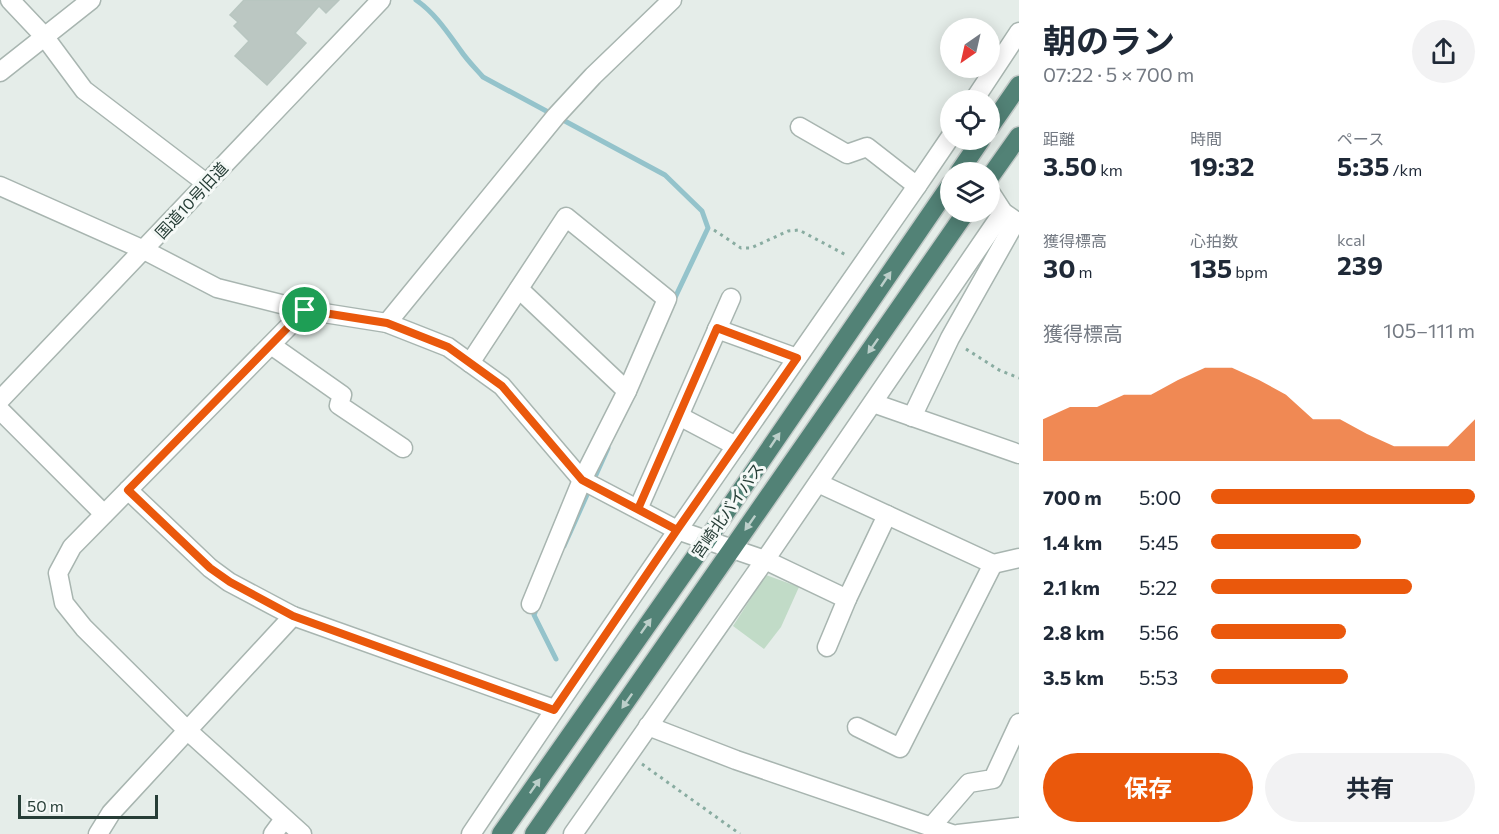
<!DOCTYPE html>
<html lang="ja">
<head>
<meta charset="utf-8">
<style>
  body { margin:0; font-family:Commissioner,"Noto Sans JP",sans-serif; background:#f2f2f3; color:#1f2937; height:100vh; display:flex; flex-direction:column; font-size:22px; white-space:nowrap }
  * { box-sizing:border-box; margin:0 }
  p { font-size:20px; color:#747a83 }
  .icon { flex:none; width:33px; height:33px; fill:none; stroke:currentColor; stroke-width:2; stroke-linecap:round; stroke-linejoin:round }
  .map { position:relative; flex:1; overflow:hidden }
  .drawer { display:flex; flex-direction:column; background:#fff; width:480px }
  .drawer>* { flex:none }
  .needle { width:39px; rotate:214deg }
  .tools { position:absolute; left:940px; top:18px; display:grid; gap:12px }
  .tools a { display:grid; place-items:center; width:60px; height:60px; border-radius:50%; background:#fff; box-shadow:0 3px 15px #0003; font-size:30px }
  .scale { position:absolute; left:18px; bottom:15px; width:140px; box-sizing:border-box; padding-left:6px; border:3px solid #263d36; border-top:0; font-size:16px; line-height:21px; white-space:nowrap; color:#263d36; -webkit-text-stroke:4px #f5f9f7; paint-order:stroke }
  .pin { position:absolute; display:grid; place-items:center; width:51px; height:51px; color:#fff; margin:-26px; border:3px solid #fff; border-radius:50%; box-shadow:0 2px 6px #0007 }
  .round { display:grid; place-items:center; flex:none; width:63px; height:63px; border-radius:32px; background:#f2f2f3 }
  .headline { display:flex; align-items:center; justify-content:space-between; height:102px; padding:0 24px }
  h1 { font-size:33px; font-weight:700; line-height:45px }
  .figures { display:grid; grid-template-columns:repeat(3,1fr); gap:9px; height:102px; padding:6px 24px }
  .figures div { display:grid; align-content:center }
  .figures b { font-size:26px; font-weight:700 }
  .figures small { font-size:16px; font-weight:400 }
  .figures p { font-size:16px }
  .chart { height:168px; padding:12px 24px }
  .chart p { display:flex; justify-content:space-between }
  .chart svg { width:100%; height:108px; margin-top:6px; fill:#ea580c; opacity:.7 }
  .button { display:flex; gap:12px; margin-top:auto; padding:12px 24px }
  .button a { flex:1; height:69px; border-radius:36px; background:#ea580c; color:#fff; font-size:24px; font-weight:700; line-height:69px; text-align:center }
  .button a+a { background:#f2f2f3; color:#1f2937 }
  ul { padding:0 24px; list-style:none; font-size:20px }
  li { display:grid; grid-template-columns:96px 72px 1fr; align-items:center; height:45px }
  li i { height:15px; border-radius:8px; background:#ea580c }
  main { display:flex; flex:1; min-height:0 }
  .map>svg:first-child { display:block }
  .green { fill:#c1dbc7 }
  .lines { fill:none; stroke-linecap:round; stroke-linejoin:round }
  .stream { stroke:#94c3cb; stroke-width:5 }
  .building { fill:#bbc7c2; stroke:#b8c6c0; stroke-width:1.5 }
  .minor-casing { stroke:#a8b5b0; stroke-width:21 }
  .tertiary-casing { stroke:#a8b5b0; stroke-width:21 }
  .trunk-casing { stroke:#c2c9c7; stroke-width:21 }
  .path { stroke:#89aca1; stroke-width:3; stroke-dasharray:3 4.5; stroke-linecap:butt }
  .minor { stroke:#fff; stroke-width:18 }
  .tertiary { stroke:#fff; stroke-width:18 }
  .trunk { stroke:#528276; stroke-width:18 }
  .oneway { fill:#bccfca }
  .route-casing { stroke:#fff; stroke-width:12 }
  .route { stroke:#ea580c; stroke-width:8 }
  .labels { text-anchor:middle; dominant-baseline:central; stroke-width:6; stroke-linejoin:round; paint-order:stroke }
  .street-label { font-size:16px; fill:#263d36; stroke:#f5f9f7 }
</style>
</head>
<body>
<main>
<div class="map">
<svg width="1019" height="834" viewBox="0 0 1019 834">
  <rect width="100%" height="100%" fill="#e5ede9"/>
  <!-- green -->
  <polygon class="green" points="766,575 799,587 781,627 764,649 733,626"/>
  <g class="lines">
    <!-- stream -->
    <g class="stream">
      <path d="M416,0C435,13 448,33 461,51C467,60 476,69 483,77L665,175L702,211L708,228L673,302"/>
      <polyline points="564,546 608,448"/>
      <polyline points="537,607 534,615 556,659"/>
    </g>
  </g>
  <!-- building -->
  <polygon class="building" points="244,0 339,0 326,13 319,6 295,33 306,43 267,85 235,56 249,41 234,26 238,22 230,15"/>
  <g class="lines">
    <!-- minor casing -->
    <g class="minor-casing">
      <g id="minor">
        <polyline points="10,0 44,36 84,90 206,183"/>
        <polyline points="0,72 91,0"/>
        <polyline points="974,100 1019,32"/>
        <polyline points="800,127 847,154 867,147 917,186"/>
        <polyline points="0,186 144,250 217,288 305,310 387,323 448,347 502,386 582,480 677,530 765,560 847,599"/>
        <polyline points="990,192 1003,212 1013,219"/>
        <polyline points="519,289 627,391"/>
        <polyline points="387,323 556,116 593,76 672,0"/>
        <polyline points="717,329 797,358"/>
        <polyline points="271,345 342,395 339,405 403,448"/>
        <polyline points="470,363 566,217 667,299 627,391 582,480 531,604"/>
        <polyline points="873,403 1019,454"/>
        <polyline points="0,410 104,514"/>
        <polyline points="679,416 736,446"/>
        <polyline points="912,417 950,338 1016,221"/>
        <polyline points="818,483 993,564 1019,558"/>
        <polyline points="128,490 210,568 229,582 293,616 554,709"/>
        <polyline points="638,509 731,298"/>
        <polyline points="827,647 847,599 887,515"/>
        <polyline points="648,726 736,760 952,834"/>
        <polyline points="857,727 900,748 993,564"/>
        <polyline points="931,827 969,783 993,779 1019,723"/>
        <polyline points="98,834 111,813 293,616"/>
        <polyline points="273,834 284,819"/>
        <polyline points="302,834 188,731 84,628 64,603 58,573 72,547 305,310"/>
        <path d="M471,834C617,616 767,401 917,186L951,136"/>
        <polyline points="573,834 765,560 1003,212"/>
        <polyline points="958,834 1019,827"/>
      </g>
    </g>
    <!-- tertiary casing -->
    <g class="tertiary-casing">
      <polyline id="tertiary" points="0,400 381,0"/>
    </g>
    <!-- trunk casing -->
    <g class="trunk-casing">
      <g id="trunk">
        <polyline points="990,127 1019,85"/>
        <polyline points="959,172 981,140"/>
        <polyline points="990,177 1019,136"/>
        <polyline points="501,834 707,540 951,184"/>
        <polyline points="534,834 966,212"/>
      </g>
    </g>
    <!-- path -->
    <g class="path">
      <polyline points="714,230 741,248 751,248 788,231 799,230 846,255"/>
      <polyline points="966,349 999,370 1019,378"/>
      <polyline points="642,764 740,834"/>
    </g>
    <!-- minor -->
    <use href="#minor" class="minor"/>
    <!-- tertiary -->
    <use href="#tertiary" class="tertiary"/>
    <!-- trunk -->
    <use href="#trunk" class="trunk"/>
  </g>
  <!-- one-way arrows -->
  <defs><path id="oneway-solid" d="M-6-.8H1V-3.2L6.5 0L1 3.2V.8H-6Z" transform="scale(1.5)"/></defs>
  <g class="oneway">
    <use href="#oneway-solid" transform="translate(886 279) rotate(-56)"/>
    <use href="#oneway-solid" transform="translate(873 346) rotate(125)"/>
    <use href="#oneway-solid" transform="translate(775 440) rotate(-56)"/>
    <use href="#oneway-solid" transform="translate(750 523) rotate(125)"/>
    <use href="#oneway-solid" transform="translate(646 626) rotate(-55)"/>
    <use href="#oneway-solid" transform="translate(627 701) rotate(125)"/>
    <use href="#oneway-solid" transform="translate(535 786) rotate(-55)"/>
  </g>
  <g class="lines">
    <!-- route casing -->
    <g class="route-casing">
      <polyline id="route" points="305,310 128,490 210,568 230,582 293,616 554,710 677,530 638,509 717,328 797,358 677,530 582,480 502,386 448,347 387,323 305,310"/>
    </g>
    <!-- route -->
    <use href="#route" class="route"/>
  </g>
  <g class="labels">
    <!-- street labels -->
    <g class="street-label">
      <text transform="translate(191 200) rotate(-47)">国道10号旧道</text>
      <text transform="translate(727 510) rotate(-55)">宮崎北バイパス</text>
    </g>
  </g>
</svg>
<div class="tools">
<a><svg class="needle" viewBox="-14 -14 28 28"><path d="M0-13l5 13h-10z" fill="#e53935"/><path d="M0 13l5-13h-10z" fill="#747a83"/></svg></a>
<a><svg class="icon" aria-label="locate" viewBox="0 0 24 24"><circle cx="12" cy="12" r="6"/><path d="M12 2v4M12 18v4M2 12h4M18 12h4"/></svg></a>
<a><svg class="icon" aria-label="layers" viewBox="0 0 24 24"><path d="M12 4l9 5-9 5-9-5zM3 14l9 5 9-5"/></svg></a>
</div>
<div class="scale">50 m</div>
<div class="pin" style="left:305px;top:310px;background:#1e9e55"><svg class="icon" aria-label="arrive" viewBox="0 0 24 24"><path d="M6 21V4h12l-3 4 3 4H6"/></svg></div>
</div>
<section class="drawer">
<div class="headline"><div><h1>朝のラン</h1><p>07:22 · 5 × 700 m</p></div><a class="round"><svg class="icon" aria-label="share" viewBox="0 0 24 24"><path d="M12 15V3M7 8l5-5 5 5M5 13v7h14v-7"/></svg></a></div>
<div class="figures">
<div><p>距離</p><b>3.50<small> km</small></b></div>
<div><p>時間</p><b>19:32</b></div>
<div><p>ペース</p><b>5:35<small> /km</small></b></div>
</div>
<div class="figures">
<div><p>獲得標高</p><b>30<small> m</small></b></div>
<div><p>心拍数</p><b>135<small> bpm</small></b></div>
<div><p>kcal</p><b>239</b></div>
</div>
<div class="chart"><p><span>獲得標高</span>105–111 m</p>
<svg viewBox="0 0 160 44" preserveAspectRatio="none"><path d="M0 44V27L10 22L20 22L30 17L40 17L50 11L60 6L70 6L80 11L90 17L100 27L110 27L120 33L130 38L140 38L150 38L160 27V44z"/></svg>
</div>
<ul>
<li><b>700 m</b>5:00<i style="width:100%"></i></li>
<li><b>1.4 km</b>5:45<i style="width:57%"></i></li>
<li><b>2.1 km</b>5:22<i style="width:76%"></i></li>
<li><b>2.8 km</b>5:56<i style="width:51%"></i></li>
<li><b>3.5 km</b>5:53<i style="width:52%"></i></li>
</ul>
<div class="button"><a>保存</a><a>共有</a></div>
</section>
</main>
</body>
</html>
